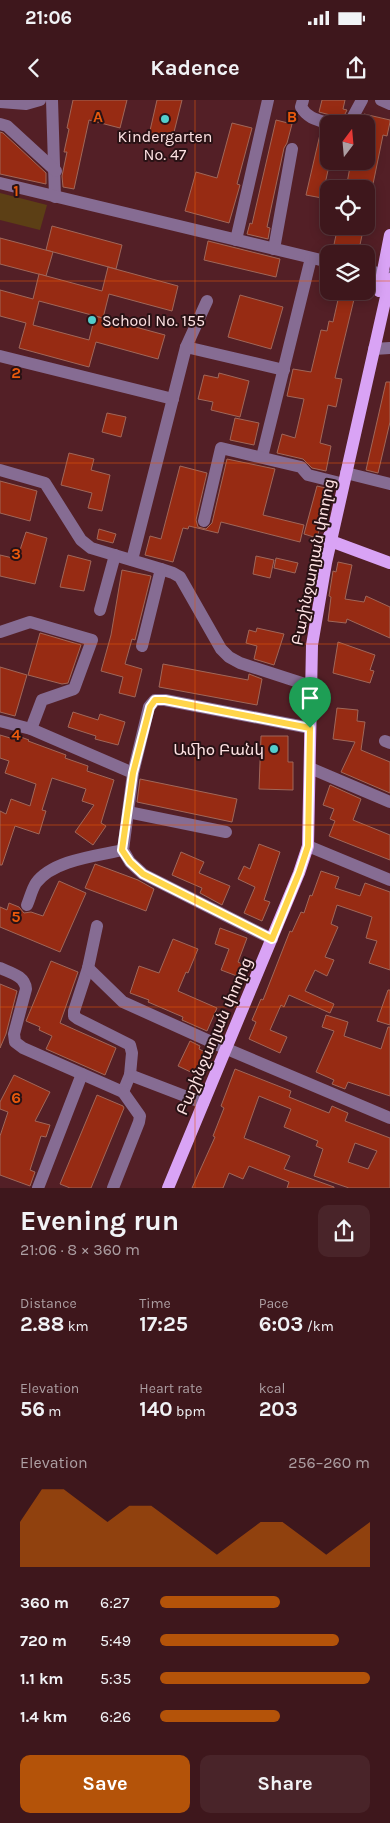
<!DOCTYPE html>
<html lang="en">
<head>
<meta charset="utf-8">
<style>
  body { margin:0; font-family:Karla,"Noto Sans Armenian",sans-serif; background:#492429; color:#f1f3f6; height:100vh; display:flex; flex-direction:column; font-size:19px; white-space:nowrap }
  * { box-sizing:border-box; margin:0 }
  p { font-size:16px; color:#ad9fa3 }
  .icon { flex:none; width:28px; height:28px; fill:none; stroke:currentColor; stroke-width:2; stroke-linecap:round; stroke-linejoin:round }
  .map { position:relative; height:1088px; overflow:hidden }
  .side { display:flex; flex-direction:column; background:#3e171c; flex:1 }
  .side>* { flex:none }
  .needle { width:32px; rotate:16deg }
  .buttons { position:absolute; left:320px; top:15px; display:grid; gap:10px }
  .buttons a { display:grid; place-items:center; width:55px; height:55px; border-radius:10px; background:#3e171c; box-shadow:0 2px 12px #0003,0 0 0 1px #57363b; font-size:25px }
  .pin { position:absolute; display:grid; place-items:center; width:42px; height:42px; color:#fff; margin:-51px -21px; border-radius:50% 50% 50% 0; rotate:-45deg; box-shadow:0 0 5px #0007 }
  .pin .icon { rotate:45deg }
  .round { display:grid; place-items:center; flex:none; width:52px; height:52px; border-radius:10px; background:#492429 }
  .headline { display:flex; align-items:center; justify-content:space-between; height:85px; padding:0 20px }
  h1 { font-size:28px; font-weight:700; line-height:38px }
  .stats { display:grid; grid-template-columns:repeat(3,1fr); gap:8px; height:85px; padding:5px 20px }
  .stats div { display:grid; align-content:center }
  .stats b { font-size:21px; font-weight:700 }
  .stats small { font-size:14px; font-weight:400 }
  .stats p { font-size:14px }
  .chart { height:140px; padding:10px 20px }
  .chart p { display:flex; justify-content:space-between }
  .chart svg { width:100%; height:90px; margin-top:5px; fill:#b45309; opacity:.7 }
  .button { display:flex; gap:10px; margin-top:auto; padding:10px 20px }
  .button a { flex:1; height:58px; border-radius:10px; background:#b45309; color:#fff; font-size:20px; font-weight:700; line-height:58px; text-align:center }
  .button a+a { background:#492429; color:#f1f3f6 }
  ul { padding:0 20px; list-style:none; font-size:16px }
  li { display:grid; grid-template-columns:80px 60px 1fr; align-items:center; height:38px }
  li i { height:12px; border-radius:6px; background:#b45309 }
  .status { display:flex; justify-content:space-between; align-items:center; height:35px; padding:0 25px; background:#3e171c; direction:ltr }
  .status svg { height:14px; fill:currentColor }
  header { display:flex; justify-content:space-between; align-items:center; height:65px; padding:0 20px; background:#3e171c; font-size:22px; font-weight:700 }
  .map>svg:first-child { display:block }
  .green { fill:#5c3f15 }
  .building { fill:#972b13; stroke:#a06759; fill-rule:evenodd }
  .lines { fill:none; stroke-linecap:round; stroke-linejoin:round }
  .minor { stroke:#866c93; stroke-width:12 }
  .major { stroke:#d9a3f5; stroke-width:12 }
  .route-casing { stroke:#fff; stroke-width:10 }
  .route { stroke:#ffd54a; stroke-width:6 }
  .grid { fill:none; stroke:#e8590c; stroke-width:1; stroke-opacity:0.55 }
  .poi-dot { fill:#53cdcb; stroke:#291215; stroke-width:2 }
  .labels { text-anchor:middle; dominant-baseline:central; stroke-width:4; stroke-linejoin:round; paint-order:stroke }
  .poi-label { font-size:16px; fill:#fee2e3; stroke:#291215 }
  .street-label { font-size:16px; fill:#fee2e3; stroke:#291215 }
  .grid-label { font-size:16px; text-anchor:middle; font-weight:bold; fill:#e8590c; stroke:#291215; stroke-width:4; stroke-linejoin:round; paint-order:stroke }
</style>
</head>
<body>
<div class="status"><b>21:06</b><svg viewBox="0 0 49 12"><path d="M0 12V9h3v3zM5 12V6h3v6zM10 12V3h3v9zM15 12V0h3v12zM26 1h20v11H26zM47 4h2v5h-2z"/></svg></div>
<header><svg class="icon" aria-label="back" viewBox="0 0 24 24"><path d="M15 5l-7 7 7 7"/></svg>Kadence<svg class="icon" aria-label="share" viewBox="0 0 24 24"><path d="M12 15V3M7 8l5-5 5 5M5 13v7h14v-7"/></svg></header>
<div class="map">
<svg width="390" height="1088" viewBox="0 0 390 1088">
  <rect width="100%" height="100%" fill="#531f26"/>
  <!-- green -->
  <polygon class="green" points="0,93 47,105 40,130 0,120"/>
  <!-- building -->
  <g class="building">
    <polygon points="73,0 127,0 120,28 89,20 74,89 63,87 62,76 67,52 64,52 69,29 67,28"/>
    <polygon points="157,0 182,0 172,40 149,35"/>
    <polygon points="322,0 345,0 343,9 347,10 341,22 334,16 319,12"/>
    <polygon points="364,14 390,20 390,22 387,36 383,35 372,89 346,89 351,61 366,61 366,24 358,24"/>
    <polygon points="276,20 292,24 287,43 284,48 267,127 270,128 268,139 247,134 250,123 252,124"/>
    <polygon points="232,23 252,28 237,84 240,85 229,123 185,111 196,72 217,78"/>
    <polygon points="321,30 329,32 329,61 330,61 322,98 306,95"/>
    <polygon points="0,32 3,33 46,73 46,84 0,74"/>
    <polygon points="52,126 122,145 116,169 46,150"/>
    <polygon points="338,126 364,126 358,154 333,149"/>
    <polygon points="0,138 53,152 46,176 0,164"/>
    <polygon points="208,141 280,159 276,177 204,160"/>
    <polygon points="108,167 178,186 172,211 109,194 103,218 39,201 33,225 89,240 95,216 165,235 158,259 96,242 89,267 19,248 26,223 0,216 0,190 33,199 39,174 102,191"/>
    <polygon points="340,191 356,191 335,278 342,279 336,307 328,305 320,343 331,346 326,371 312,368 303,359 277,353 282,334 295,338 304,299 287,296 293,269 311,272 321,230 327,231 329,221 333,222"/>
    <polygon points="240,195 283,207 271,249 228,237"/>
    <polygon points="219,273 249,281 240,317 211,310 213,302 198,299 204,275 218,278"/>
    <polygon points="386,282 390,282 390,322 378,373 366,370"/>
    <polygon points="107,313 126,317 121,337 102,332"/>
    <polygon points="235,318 259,323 254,345 230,340"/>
    <polygon points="69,353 94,359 91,370 110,375 102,411 88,408 92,393 61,385"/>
    <polygon points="227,359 275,369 263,415 304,425 300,442 221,422 218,433 189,426 188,429 183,428 173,462 145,455 150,436 161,439 180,366 207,373 196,420 198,427 206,429 212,423"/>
    <polygon points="0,381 37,391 30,421 0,413"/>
    <polygon points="317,386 330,389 317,438 304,434"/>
    <polygon points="99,429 116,434 113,443 97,439"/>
    <polygon points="26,432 47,438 35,484 0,476 0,455 17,459"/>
    <polygon points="68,455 91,461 84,491 60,487"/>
    <polygon points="256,456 274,460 270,478 253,474"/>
    <polygon points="276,458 298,463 295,473 274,468"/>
    <polygon points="338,462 352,465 345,499 364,502 366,496 390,507 390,538 347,519 346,523 328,521 331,497 329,496 333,471 336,472"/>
    <polygon points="122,470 151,476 135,540 132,539 125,564 142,569 135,597 119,593 123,577 101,571 111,535"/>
    <polygon points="257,528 284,534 274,565 254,559 257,546 246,543 249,530 256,532"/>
    <polygon points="40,533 81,545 68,583 62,584 28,575"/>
    <polygon points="338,542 375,555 370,570 374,571 370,583 333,573"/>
    <polygon points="163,564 248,580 249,574 262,579 257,605 159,587"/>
    <polygon points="0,567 27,575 15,616 0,612"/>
    <polygon points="337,608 358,610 357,621 365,622 361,650 390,662 390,693 341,672 355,642 333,639"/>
    <polygon points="73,612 98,620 100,614 125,622 118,645 95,639 96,636 68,627"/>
    <polygon points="0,635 17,640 18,636 29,640 28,641 66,655 65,658 88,666 87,671 114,680 101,723 106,726 93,745 75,732 94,705 82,701 86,689 52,678 42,710 46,711 39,734 15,726 2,765 0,765 0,711 6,714 11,699 30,706 36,684 5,673 9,661 0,658"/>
    <polygon points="261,636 288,636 288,662 293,662 293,690 259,689"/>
    <polygon points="140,679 237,699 232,722 137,702"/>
    <polygon points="330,685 361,699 353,720 390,735 390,760 329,736 335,721 330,719 334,709 323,705"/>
    <polygon points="259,744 280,752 264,800 270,802 262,821 244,813 255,787 238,779 244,766 250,769"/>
    <polygon points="181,752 204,762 199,773 230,786 222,805 200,793 202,788 172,775"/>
    <polygon points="95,764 138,780 154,789 146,811 85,788"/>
    <polygon points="321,771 339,777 335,788 360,796 365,783 390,792 390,870 369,863 377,841 366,838 372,817 337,805 331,824 338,827 325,857 334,860 327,876 315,870 305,891 334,904 330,913 289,895 284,907 281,905 270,930 287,937 280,953 249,939 256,922 252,920 261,899 263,900 290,831 292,832 301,812 304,813 310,795 312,796"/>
    <polygon points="59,781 86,793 60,852 0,827 0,807 7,810 9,803 19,807 24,813 31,812 43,816"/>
    <polygon points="220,828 247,838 238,862 242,864 237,876 221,870 229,849 215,844"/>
    <polygon points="173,839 198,849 188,873 186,872 178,891 217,908 207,931 182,920 183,917 148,902 149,900 130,893 139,866 159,873"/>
    <polygon points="51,861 78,872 60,923 116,948 105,975 46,949 52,936 39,930 40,927 26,921"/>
    <polygon points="0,884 17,891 6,934 0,948"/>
    <polygon points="388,890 390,890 390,925 377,921"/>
    <polygon points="326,915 348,922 344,936 381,949 388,927 390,927 390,996 348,982 345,989 332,984 334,980 316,972 334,931 322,927"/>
    <polygon points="190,941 200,946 199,949 209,954 199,976 178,966"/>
    <path d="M235,969L291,991L289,997L329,1013L332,1006L348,1013L345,1021L390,1038V1088H349L314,1076L323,1049L316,1046L318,1041L284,1027L291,1009L259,996L244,1038L290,1056L284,1069L334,1087V1088H287L289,1082L249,1066L243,1079L229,1073L223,1088H192L215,1037L213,1036L224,1008L221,1006ZM355,1043L377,1051L368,1069L348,1062Z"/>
    <polygon points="14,975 50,992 35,1021 50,1025 46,1037 41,1036 30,1070 35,1072 30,1086 0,1075 0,1036 8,1012 0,1009 0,1002"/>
    <polygon points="97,995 123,1006 124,1008 91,1088 70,1088 60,1084"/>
  </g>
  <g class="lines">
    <!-- minor -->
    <g class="minor">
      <polyline points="52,0 55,97"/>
      <path d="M303,0L301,7C308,19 318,20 331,24"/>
      <polyline points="381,0 390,4"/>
      <polyline points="0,2 26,4 40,0"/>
      <polyline points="0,24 7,26 56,71"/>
      <polyline points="349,24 362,0"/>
      <polyline points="0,83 329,162"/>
      <polyline points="236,140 268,0"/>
      <polyline points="274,149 292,49"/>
      <polyline points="366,170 390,176"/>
      <polyline points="186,247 284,270"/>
      <polyline points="374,249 390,248"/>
      <polyline points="0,256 173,299"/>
      <polyline points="262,357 311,158"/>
      <polyline points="0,370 45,383 81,440 91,448 161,469 173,473 180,477 221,549 229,557 240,563 311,586"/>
      <polyline points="346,373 390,384"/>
      <polyline points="204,421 221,348 301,367 308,375 340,383"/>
      <polyline points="132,460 186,247 207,201"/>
      <polyline points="100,510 115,455"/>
      <polyline points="0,532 30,522 92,540 74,589 42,600 31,629"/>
      <polyline points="142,546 161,469"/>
      <polyline points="0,621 31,629 133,673 123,750 130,762 143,774 272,839"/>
      <polyline points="385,641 390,643"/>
      <polyline points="310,668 390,702"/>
      <polyline points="133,673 149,607 155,600 165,600 310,628"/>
      <polyline points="128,712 226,732"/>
      <polyline points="308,746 390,780"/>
      <path d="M27,805C30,798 32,789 36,783C53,760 96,756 123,750"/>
      <polyline points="97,826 88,868 74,911 74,916 78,919 130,945 132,953 130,975"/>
      <path d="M0,868C11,873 25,876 26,889L14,934L15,942L23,948L123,992L130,975L203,1003"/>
      <polyline points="88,868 123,902 227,949 390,1018"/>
      <polyline points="38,1088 82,974"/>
      <polyline points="113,1088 139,1022 140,1016 123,992"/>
    </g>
    <!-- major -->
    <g class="major">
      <polyline points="379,191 390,135"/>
      <polyline points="329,436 328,440 390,463"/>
      <polyline points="168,1088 299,773 308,746 312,545 326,463 390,179"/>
    </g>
  </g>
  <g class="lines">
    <!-- route casing -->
    <g class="route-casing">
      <polygon id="route" points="155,600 165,600 310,628 308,746 299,773 272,839 143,774 130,762 122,750 133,673 150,607"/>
    </g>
    <!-- route -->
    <use href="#route" class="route"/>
  </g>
  <!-- grid -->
  <path class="grid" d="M195,0V1088M0,181H329M366,181H390M0,363H390M0,544H390M0,725H390M0,907H390"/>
  <!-- markers -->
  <g class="poi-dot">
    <circle cx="165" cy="19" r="5"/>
    <circle cx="92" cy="220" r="5"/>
    <circle cx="274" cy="649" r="5"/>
  </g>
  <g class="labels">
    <!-- poi labels -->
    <g class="poi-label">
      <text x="165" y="36">Kindergarten<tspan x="165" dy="18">No. 47</tspan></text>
      <text x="102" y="220" text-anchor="start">School No. 155</text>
      <text x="264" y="649" text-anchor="end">Ամիօ Բանկ</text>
    </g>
    <!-- street labels -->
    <g class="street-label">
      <text transform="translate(313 462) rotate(-79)">Բաշինջաղյան փողոց</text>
      <text transform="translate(214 936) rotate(-67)">Բաշինջաղյան փողոց</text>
    </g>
  </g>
  <g class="grid-label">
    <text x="98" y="22">A</text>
    <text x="292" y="22">B</text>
    <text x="16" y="96">1</text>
    <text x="16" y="278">2</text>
    <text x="16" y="459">3</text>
    <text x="16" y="640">4</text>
    <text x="16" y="822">5</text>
    <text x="16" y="1003">6</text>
  </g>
</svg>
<div class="buttons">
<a><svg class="needle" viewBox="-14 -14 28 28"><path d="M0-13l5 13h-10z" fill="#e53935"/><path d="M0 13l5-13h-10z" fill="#ad9fa3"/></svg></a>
<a><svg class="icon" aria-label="locate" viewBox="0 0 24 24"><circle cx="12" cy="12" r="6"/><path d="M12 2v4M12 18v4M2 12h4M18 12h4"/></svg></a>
<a><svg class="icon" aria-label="layers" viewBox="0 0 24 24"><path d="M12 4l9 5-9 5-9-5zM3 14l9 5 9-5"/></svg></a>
</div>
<div class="pin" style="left:310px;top:628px;background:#1e9e55"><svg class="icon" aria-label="arrive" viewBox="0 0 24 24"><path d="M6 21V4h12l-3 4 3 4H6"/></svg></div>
</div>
<section class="side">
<div class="headline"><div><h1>Evening run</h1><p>21:06 · 8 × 360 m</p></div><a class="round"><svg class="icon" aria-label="share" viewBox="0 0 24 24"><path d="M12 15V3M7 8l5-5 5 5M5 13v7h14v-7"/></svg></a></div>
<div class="stats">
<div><p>Distance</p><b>2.88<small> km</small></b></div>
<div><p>Time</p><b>17:25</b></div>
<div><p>Pace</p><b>6:03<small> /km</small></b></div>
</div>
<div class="stats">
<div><p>Elevation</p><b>56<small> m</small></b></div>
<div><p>Heart rate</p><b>140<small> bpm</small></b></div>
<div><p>kcal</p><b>203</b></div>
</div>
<div class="chart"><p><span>Elevation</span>256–260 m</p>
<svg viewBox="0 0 160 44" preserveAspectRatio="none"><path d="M0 44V22L10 6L20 6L30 14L40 22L50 14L60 14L70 22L80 30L90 38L100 30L110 22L120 22L130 30L140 38L150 30L160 22V44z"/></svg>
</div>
<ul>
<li><b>360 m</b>6:27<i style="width:57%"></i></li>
<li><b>720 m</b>5:49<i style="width:85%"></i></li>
<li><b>1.1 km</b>5:35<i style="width:100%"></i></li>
<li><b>1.4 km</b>6:26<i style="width:57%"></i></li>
</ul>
<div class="button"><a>Save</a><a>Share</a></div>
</section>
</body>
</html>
